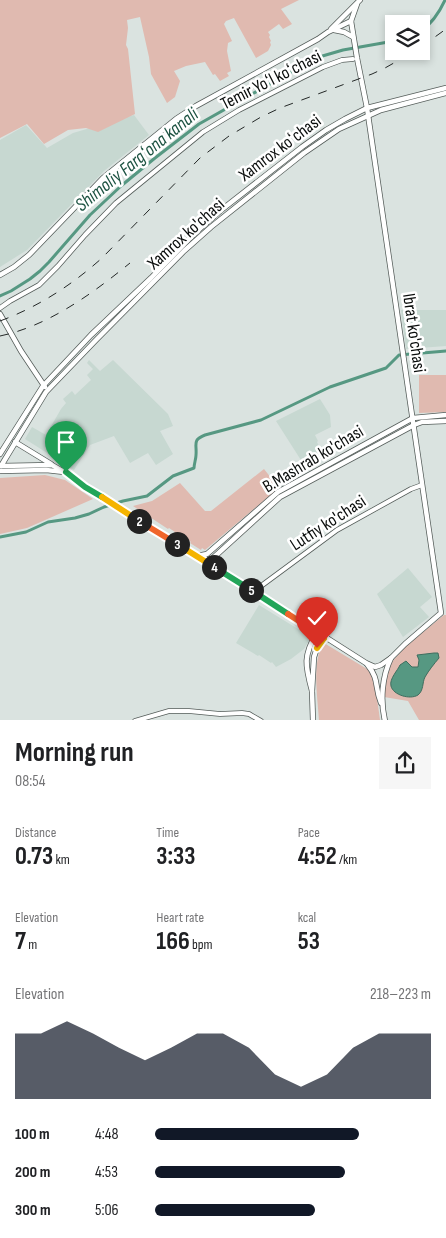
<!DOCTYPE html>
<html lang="en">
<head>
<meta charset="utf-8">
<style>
  body { margin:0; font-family:"Sofia Sans Condensed",sans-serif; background:#f6f6f6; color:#202124; height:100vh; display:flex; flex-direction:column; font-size:19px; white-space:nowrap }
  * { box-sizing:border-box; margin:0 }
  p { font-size:16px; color:#757577 }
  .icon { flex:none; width:28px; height:28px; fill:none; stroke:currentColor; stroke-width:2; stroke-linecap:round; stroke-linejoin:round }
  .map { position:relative; height:720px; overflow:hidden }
  .panel { display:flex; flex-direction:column; background:#fff; flex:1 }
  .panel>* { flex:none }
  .controls { position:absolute; left:385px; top:15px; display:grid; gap:10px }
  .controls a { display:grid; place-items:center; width:45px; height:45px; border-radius:0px; background:#fff; box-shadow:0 2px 8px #0003; font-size:25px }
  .pin { position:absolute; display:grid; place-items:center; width:42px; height:42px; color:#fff; margin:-51px -21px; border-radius:50% 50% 50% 0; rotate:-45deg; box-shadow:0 0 5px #0007 }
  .pin .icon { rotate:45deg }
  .km { position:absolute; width:25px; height:25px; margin:-12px; border-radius:50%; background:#222; color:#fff; font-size:14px; line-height:25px; text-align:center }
  .round { display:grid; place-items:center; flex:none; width:52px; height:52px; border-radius:0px; background:#f6f6f6 }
  .summary { display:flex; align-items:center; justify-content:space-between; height:85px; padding:0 15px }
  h1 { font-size:28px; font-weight:700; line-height:38px }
  .figures { display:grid; grid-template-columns:repeat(3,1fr); gap:8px; height:85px; padding:5px 15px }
  .figures div { display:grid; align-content:center }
  .figures b { font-size:25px; font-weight:700 }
  .figures small { font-size:14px; font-weight:400 }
  .figures p { font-size:14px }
  .chart { height:140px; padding:10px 15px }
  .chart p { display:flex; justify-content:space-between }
  .chart svg { width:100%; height:90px; margin-top:5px; fill:#111827; opacity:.7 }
  ul { padding:0 15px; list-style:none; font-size:16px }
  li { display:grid; grid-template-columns:80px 60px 1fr; align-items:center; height:38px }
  li i { height:12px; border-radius:6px; background:#111827 }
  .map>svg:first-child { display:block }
  .built { fill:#c7d8d1 }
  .green { fill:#e0bab0 }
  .water { fill:#569882; stroke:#3f6e5f }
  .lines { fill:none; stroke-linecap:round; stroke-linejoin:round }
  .canal { stroke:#569882; stroke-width:3 }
  .minor-casing { stroke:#555d5a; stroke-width:5.5 }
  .major-casing { stroke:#555d5a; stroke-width:6 }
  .minor { stroke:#fff; stroke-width:4 }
  .major { stroke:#fff; stroke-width:4.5 }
  .rail { stroke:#242827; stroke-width:1; stroke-dasharray:9 9; stroke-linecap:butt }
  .split-1-casing { stroke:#fff; stroke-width:10 }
  .split-2-casing { stroke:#fff; stroke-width:10 }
  .split-3-casing { stroke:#fff; stroke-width:10 }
  .split-4-casing { stroke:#fff; stroke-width:10 }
  .split-5-casing { stroke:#fff; stroke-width:10 }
  .split-6-casing { stroke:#fff; stroke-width:10 }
  .split-7-casing { stroke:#fff; stroke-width:10 }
  .split-8-casing { stroke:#fff; stroke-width:10 }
  .split-1 { stroke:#22a559; stroke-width:6 }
  .split-2 { stroke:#f5b400; stroke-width:6 }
  .split-3 { stroke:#f0652b; stroke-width:6 }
  .split-4 { stroke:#f5b400; stroke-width:6 }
  .split-5 { stroke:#22a559; stroke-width:6 }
  .split-6 { stroke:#22a559; stroke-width:6 }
  .split-7 { stroke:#f0652b; stroke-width:6 }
  .split-8 { stroke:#f5b400; stroke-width:6 }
  .labels { text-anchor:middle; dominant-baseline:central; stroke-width:5; stroke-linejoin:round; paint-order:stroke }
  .street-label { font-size:18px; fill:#0a0d0c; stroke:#fff }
  .water-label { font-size:19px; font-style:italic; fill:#1d5342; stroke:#fff }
</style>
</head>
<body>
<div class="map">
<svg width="446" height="721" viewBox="0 0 446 721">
  <rect width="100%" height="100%" fill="#dae3e0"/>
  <!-- built -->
  <g class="built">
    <polygon points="134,115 149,135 104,171 27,250 0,267 0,140 26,125 47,148 73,133"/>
    <polygon points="401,310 446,310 446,346 406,349"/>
    <polygon points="89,360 100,371 113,360 168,414 173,426 160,431 173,454 156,465 148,453 130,463 114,436 90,445 74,470 25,439 32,427 46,435 61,409 66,403 63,399 72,391 75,395 91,380 87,375 93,369 87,363"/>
    <polygon points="320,399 330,415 331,427 315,435 318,441 317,442 325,458 306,468 276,421"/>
    <polygon points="408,568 432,597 420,607 429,617 403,637 377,594"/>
    <polygon points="259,605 311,637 304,649 291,659 276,667 272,662 271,663 259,655 258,656 236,643"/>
  </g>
  <!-- green -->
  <g class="green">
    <polygon points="0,0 299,0 281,9 292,24 283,29 279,24 268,32 270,35 269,37 271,41 270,42 271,45 268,51 256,58 234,18 226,21 224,24 232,41 228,43 227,51 231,71 227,73 229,76 220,81 215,74 213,75 205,62 186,66 174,71 180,81 175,97 167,103 151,74 149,57 140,17 127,20 128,28 126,45 128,49 135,114 98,132 86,128 68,130 44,144 27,124 0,138"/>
    <polygon points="419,375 446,375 446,412 419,413"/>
    <polygon points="264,469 279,488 205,550 202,548 201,550 190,543 191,542 189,540 188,542 174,533 175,532 169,528 168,529 133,506 152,501 180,483 205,511 211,511"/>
    <polygon points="45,475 65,480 93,499 27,528 0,534 0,478"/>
    <polygon points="444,615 446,615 446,720 419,720 408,701 384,697 385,680 390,664 406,646"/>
    <path d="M324,643L372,672L374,676L380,720L319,721C318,699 311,661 324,643Z"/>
  </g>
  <!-- water -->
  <path class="water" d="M434,653H438L439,658C434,664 429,670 425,677C422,683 424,690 418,695C410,700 393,695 391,686C389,679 398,670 400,665L406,661L412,667H418L419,660L417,655Z"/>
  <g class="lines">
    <!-- canal -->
    <g class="canal">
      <path d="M421,31C431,24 440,11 445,0"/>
      <polyline points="0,296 11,291 30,279 40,271 49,262 90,215 121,186 155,158 199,124 300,67 319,57 343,50 394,41"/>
      <path d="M0,537L26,532L48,522L75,518L89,514L104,507L123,501L147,496L173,476L194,468C194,464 196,459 196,455C197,444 192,440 205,435L261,420L330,387L386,368L399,355L446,351"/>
    </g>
    <!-- minor casing -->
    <g class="minor-casing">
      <g id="minor">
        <polyline points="0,308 10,301 39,285 58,266 85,235 116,203 203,132 239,110 323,67 342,60 353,59"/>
        <polyline points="253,592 337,530 411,489 422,485"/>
        <polyline points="135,721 169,711 189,711 220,714 242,713 249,714 261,721"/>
      </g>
    </g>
    <!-- major casing -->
    <g class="major-casing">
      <g id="major">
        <polyline points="331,29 360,0"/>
        <polyline points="334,30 344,32 353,37"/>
        <polyline points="0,275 14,267 29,255 103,178 176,119 196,106 318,39 328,32 351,21"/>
        <polyline points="0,314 21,351 45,387"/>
        <polyline points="15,442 51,464"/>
        <polyline points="0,454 43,386 91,335 151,278 196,232 220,211 302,147 326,130 345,119 367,108 446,88"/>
        <polyline points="0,466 52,465 66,473 85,487 116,506 147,527 206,561 366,663 375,667 381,665 391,658 405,644 441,613 367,108 357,58 351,21 357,4"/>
        <polyline points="1,466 46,392 96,340 184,251 211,227 304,153 339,129 381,110 446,93"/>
        <polyline points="0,471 46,470 64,472"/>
        <polyline points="197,556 207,554 278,492 413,418 446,415"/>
        <polyline points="206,561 213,558 280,497 414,425 422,422 446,421"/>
        <path d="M317,632C303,656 305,665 312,691L314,657L317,648L324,637"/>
        <path d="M367,664C380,680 374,686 381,703"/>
        <polyline points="312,691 313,721"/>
        <path d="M385,721C380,700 382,677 391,658"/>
      </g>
    </g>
    <!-- minor -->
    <use href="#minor" class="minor"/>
    <!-- major -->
    <use href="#major" class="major"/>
    <!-- rail -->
    <g class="rail">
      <polyline points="421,47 446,29"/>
      <path d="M0,321C38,307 72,285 102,258L200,158L229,136L261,117L280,108L372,74L385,68L415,51"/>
      <path d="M0,336C48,326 92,294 130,263"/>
    </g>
  </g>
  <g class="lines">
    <!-- split-1 casing -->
    <g class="split-1-casing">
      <polyline id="split-1" points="66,472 85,487 102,497"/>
    </g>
    <!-- split-2 casing -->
    <g class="split-2-casing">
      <polyline id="split-2" points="102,497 139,521"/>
    </g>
    <!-- split-3 casing -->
    <g class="split-3-casing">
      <polyline id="split-3" points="139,521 177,544"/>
    </g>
    <!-- split-4 casing -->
    <g class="split-4-casing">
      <polyline id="split-4" points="177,544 214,567"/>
    </g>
    <!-- split-5 casing -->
    <g class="split-5-casing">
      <polyline id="split-5" points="214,567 251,590"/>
    </g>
    <!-- split-6 casing -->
    <g class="split-6-casing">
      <polyline id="split-6" points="251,590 288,614"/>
    </g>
    <!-- split-7 casing -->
    <g class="split-7-casing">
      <polyline id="split-7" points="288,614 324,637 324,638"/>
    </g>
    <!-- split-8 casing -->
    <g class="split-8-casing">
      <polyline id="split-8" points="317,648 324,638"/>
    </g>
    <!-- split-1 -->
    <use href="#split-1" class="split-1"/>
    <!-- split-2 -->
    <use href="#split-2" class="split-2"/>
    <!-- split-3 -->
    <use href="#split-3" class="split-3"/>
    <!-- split-4 -->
    <use href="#split-4" class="split-4"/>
    <!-- split-5 -->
    <use href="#split-5" class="split-5"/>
    <!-- split-6 -->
    <use href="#split-6" class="split-6"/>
    <!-- split-7 -->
    <use href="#split-7" class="split-7"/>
    <!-- split-8 -->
    <use href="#split-8" class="split-8"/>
  </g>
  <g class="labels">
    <!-- street labels -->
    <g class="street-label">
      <text transform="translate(271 80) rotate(-27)">Temir Yoʻl koʻchasi</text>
      <text transform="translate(280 148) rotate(-37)">Xamrox koʻchasi</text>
      <text transform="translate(186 234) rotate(-42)">Xamrox ko'chasi</text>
      <text transform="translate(414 333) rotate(82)">Ibrat ko'chasi</text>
      <text transform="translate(313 459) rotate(-31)">B.Mashrab ko'chasi</text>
      <text transform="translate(328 523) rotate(-33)">Lutfiy ko'chasi</text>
    </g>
    <!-- water labels -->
    <g class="water-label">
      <text transform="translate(137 160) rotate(-39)">Shimoliy Fargʻona kanali</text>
    </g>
  </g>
</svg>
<div class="controls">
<a><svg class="icon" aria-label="layers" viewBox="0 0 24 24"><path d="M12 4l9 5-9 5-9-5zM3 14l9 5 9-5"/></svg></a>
</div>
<div class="pin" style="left:66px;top:472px;background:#1e9e55"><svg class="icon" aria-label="arrive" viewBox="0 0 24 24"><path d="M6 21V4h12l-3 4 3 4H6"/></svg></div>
<div class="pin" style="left:317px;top:648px;background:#d93025"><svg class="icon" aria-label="check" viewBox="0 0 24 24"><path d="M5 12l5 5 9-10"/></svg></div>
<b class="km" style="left:139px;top:521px">2</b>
<b class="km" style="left:177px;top:544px">3</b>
<b class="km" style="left:214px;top:567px">4</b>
<b class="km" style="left:251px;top:590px">5</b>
</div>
<section class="panel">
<div class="summary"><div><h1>Morning run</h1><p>08:54</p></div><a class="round"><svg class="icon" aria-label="share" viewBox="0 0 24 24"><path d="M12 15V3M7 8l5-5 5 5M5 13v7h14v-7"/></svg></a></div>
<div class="figures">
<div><p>Distance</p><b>0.73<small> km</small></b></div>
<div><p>Time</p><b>3:33</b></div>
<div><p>Pace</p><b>4:52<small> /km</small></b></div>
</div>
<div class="figures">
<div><p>Elevation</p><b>7<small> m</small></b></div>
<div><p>Heart rate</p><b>166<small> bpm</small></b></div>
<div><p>kcal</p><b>53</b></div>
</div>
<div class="chart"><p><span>Elevation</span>218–223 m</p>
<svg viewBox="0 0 160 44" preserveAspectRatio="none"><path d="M0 44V12L10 12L20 6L30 12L40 19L50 25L60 19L70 12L80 12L90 19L100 32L110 38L120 32L130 19L140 12L150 12L160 12V44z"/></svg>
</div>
<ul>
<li><b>100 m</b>4:48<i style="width:74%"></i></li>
<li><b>200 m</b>4:53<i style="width:69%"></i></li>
<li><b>300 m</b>5:06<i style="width:58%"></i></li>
</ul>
</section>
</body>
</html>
